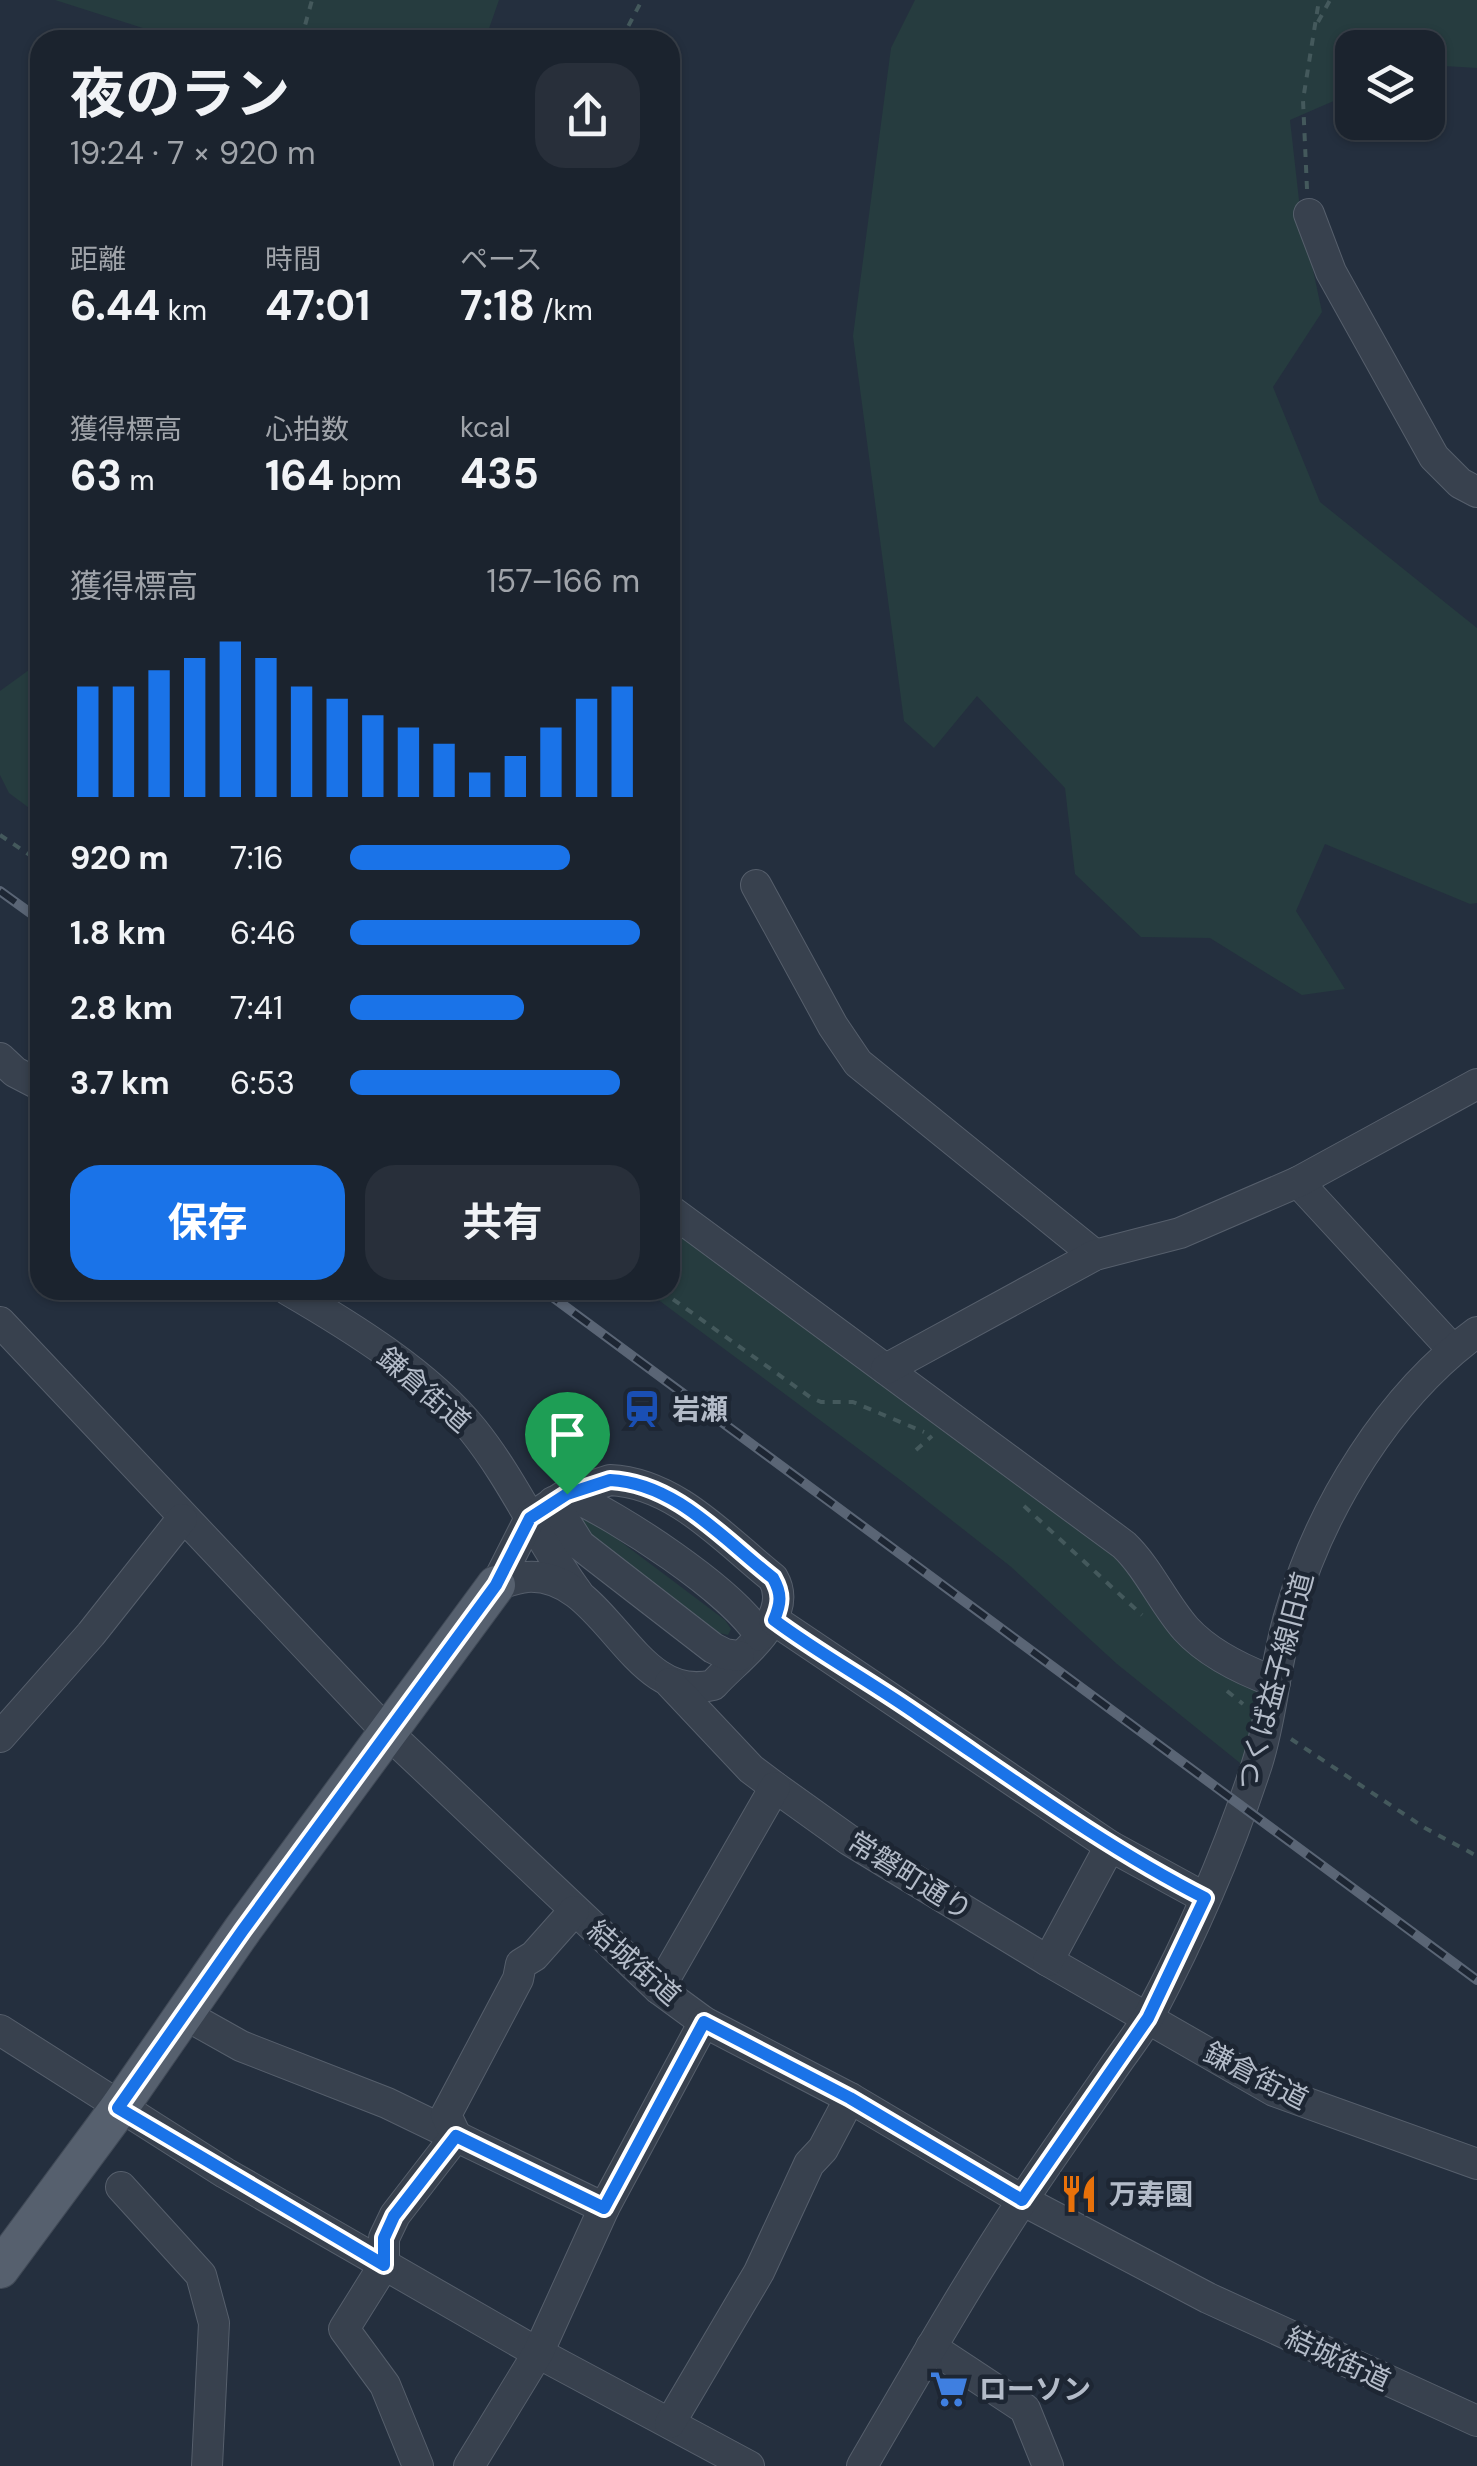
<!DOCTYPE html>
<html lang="ja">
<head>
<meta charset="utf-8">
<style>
  body { margin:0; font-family:"DM Sans","Noto Sans JP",sans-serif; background:#282f3a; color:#f1f3f6; height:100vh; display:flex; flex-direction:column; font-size:38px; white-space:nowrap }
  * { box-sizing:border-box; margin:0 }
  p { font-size:32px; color:#a0a4aa }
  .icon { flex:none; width:55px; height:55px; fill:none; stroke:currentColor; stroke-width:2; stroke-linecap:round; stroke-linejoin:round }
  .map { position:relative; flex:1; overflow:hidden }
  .side { position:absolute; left:30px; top:30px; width:650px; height:1270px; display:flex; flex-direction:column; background:#1b232e; border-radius:30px; box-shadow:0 2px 8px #0004,0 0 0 2px #39404a }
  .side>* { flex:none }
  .fabs { position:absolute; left:1335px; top:30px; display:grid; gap:20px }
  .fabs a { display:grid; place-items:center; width:110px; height:110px; border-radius:20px; background:#1b232e; box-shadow:0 2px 8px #0004,0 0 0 2px #39404a; font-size:50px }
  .pin { position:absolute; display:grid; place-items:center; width:85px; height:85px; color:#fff; margin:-102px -42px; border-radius:50% 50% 50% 0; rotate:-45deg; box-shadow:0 0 10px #0007 }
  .pin .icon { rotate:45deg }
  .round { display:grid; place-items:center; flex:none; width:105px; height:105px; border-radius:30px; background:#282f3a }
  .headline { display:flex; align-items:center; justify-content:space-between; height:170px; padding:0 40px }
  h1 { font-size:55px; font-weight:700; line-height:75px }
  .stats { display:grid; grid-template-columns:repeat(3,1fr); gap:15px; height:170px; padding:10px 40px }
  .stats div { display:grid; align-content:center }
  .stats b { font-size:42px; font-weight:700 }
  .stats small { font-size:28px; font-weight:400 }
  .stats p { font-size:28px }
  .chart { height:280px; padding:20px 40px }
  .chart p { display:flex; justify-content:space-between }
  .chart svg { width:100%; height:180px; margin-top:10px; stroke:#1a73e8; stroke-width:6 }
  .cta { display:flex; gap:20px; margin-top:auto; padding:20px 40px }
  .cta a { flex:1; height:115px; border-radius:30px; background:#1a73e8; color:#fff; font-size:40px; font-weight:700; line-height:115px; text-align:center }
  .cta a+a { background:#282f3a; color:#f1f3f6 }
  ul { padding:0 40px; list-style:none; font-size:32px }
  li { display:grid; grid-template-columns:160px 120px 1fr; align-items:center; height:75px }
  li i { height:25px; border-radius:12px; background:#1a73e8 }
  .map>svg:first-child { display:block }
  .green { fill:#263c3f }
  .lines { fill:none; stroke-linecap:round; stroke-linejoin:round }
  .minor-casing { stroke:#565f6c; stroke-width:32 }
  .major-casing { stroke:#414a57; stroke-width:40 }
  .path { stroke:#44595c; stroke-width:4; stroke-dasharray:8 8; stroke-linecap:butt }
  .minor { stroke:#38414e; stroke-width:30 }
  .major { stroke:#56606e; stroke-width:38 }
  .rail-casing { stroke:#5a6575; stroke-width:10 }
  .rail { stroke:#1d2633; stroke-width:6; stroke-dasharray:19; stroke-linecap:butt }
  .route-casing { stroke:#fff; stroke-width:20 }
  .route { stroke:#1a73e8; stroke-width:12 }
  .labels { text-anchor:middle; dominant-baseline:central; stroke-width:9; stroke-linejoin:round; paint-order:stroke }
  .street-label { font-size:28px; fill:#b4bcc9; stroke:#1d2633 }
  .poi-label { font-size:28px; font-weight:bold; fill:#b4bcc9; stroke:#1d2633; text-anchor:start }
</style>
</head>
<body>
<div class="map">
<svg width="1477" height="2466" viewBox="0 0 1477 2466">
  <rect width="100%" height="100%" fill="#242f3e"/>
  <!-- green -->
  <g class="green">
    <polygon points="55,0 499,0 485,40 145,40 149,30"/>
    <polygon points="915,0 1477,0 1477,68 1428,65 1428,48 1352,48 1352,93 1290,120 1300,209 1322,312 1273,387 1320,502 1477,628 1477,903 1470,904 1325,844 1296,911 1345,989 1302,995 1210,938 1141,937 1075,874 1065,788 977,696 934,748 904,721 853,336 891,48"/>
    <polygon points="40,662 40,816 9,793 0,775 0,691"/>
    <polygon points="670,1217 1119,1556 1261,1687 1245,1767 1117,1664 1010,1566 903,1482 645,1290 670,1290"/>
    <polygon points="577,1515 588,1517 725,1620 731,1629 728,1635 719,1633 579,1529"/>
  </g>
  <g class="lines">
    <!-- minor casing -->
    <g class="minor-casing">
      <g id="minor">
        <polyline points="1309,214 1331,272 1434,457 1460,483 1477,492"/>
        <polyline points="756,885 833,1026 858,1063 1095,1255"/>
        <polyline points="0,1058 15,1072 40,1085"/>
        <polyline points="1298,1182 1453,1350"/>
        <path d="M670,1210L1124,1545C1149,1569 1163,1603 1186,1629C1208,1653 1245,1671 1275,1682"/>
        <path d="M288,1290C350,1326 428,1374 473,1430C514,1481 539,1541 578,1593"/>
        <polyline points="0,1322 388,1733 659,1989 704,2022 850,2098 1022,2200 1208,2298 1477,2421"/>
        <polyline points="886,1369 1095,1255 1180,1233 1298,1182 1477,1084"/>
        <path d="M610,1480C676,1483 725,1540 773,1578C796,1618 738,1657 713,1685C631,1706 607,1572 527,1577C517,1578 506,1582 496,1585L530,1518L567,1494Z"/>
        <path d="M567,1494C617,1515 733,1591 760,1636"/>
        <polyline points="553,1502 580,1545 713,1648 725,1654 739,1656"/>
        <polyline points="774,1620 1110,1846 1205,1898"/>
        <polyline points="670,1683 751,1769 775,1787 849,1840 1048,1961 1274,2091 1477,2164"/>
        <polyline points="0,1737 91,1634 182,1519"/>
        <polyline points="1048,1961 1110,1846"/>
        <polyline points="659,1989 775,1787"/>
        <polyline points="184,2014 241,2046 387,2103 604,2208"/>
        <polyline points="0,2030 225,2173 538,2353 749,2466"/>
        <polyline points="121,2187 201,2275 214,2323 207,2466"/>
        <polyline points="931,2347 1025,2409 1048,2466"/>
        <polyline points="670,2423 759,2272 809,2164 823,2149 850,2098"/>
        <polyline points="418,2466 385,2385 344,2329 384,2265 384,2238 395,2215 456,2136 446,2115 518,1979 521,1964 534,1956 574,1911"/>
        <polyline points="469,2466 538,2353 604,2208 704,2022"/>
        <path d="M862,2466C914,2377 965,2287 1022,2201C1051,2157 1082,2114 1112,2070C1124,2052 1139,2034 1150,2014C1192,1935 1229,1850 1257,1764C1273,1714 1275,1660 1291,1610C1321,1507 1390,1395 1477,1332"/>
      </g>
    </g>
    <!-- major casing -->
    <g class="major-casing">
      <polyline id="major" points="0,2269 119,2108 243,1929 496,1585"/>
    </g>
    <!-- path -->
    <g class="path">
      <polyline points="1318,22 1330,0"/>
      <polyline points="301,40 312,0"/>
      <polyline points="621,40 642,0"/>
      <polyline points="1307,189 1303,100 1319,0"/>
      <polyline points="0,835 40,862"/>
      <polyline points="660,1290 810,1397 821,1402 853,1402 924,1432"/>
      <polyline points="916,1450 932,1436"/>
      <polyline points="1024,1506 1142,1615"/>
      <polyline points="1227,1691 1243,1704"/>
      <polyline points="1291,1739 1425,1828 1477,1856"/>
    </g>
    <!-- minor -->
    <use href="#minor" class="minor"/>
    <!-- major -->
    <use href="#major" class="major"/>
    <!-- rail casing -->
    <g class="rail-casing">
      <g id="rail">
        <polyline points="0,891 40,920"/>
        <polyline points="543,1290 1477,1980"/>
      </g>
    </g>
    <!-- rail -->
    <use href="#rail" class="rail"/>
  </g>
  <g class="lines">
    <!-- route casing -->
    <g class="route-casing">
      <path id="route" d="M610,1480C676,1483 724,1540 773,1578C782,1594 781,1603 774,1620C821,1655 873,1683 921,1717C1014,1780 1105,1847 1205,1898L1148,2018L1022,2200L850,2098L704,2022L604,2208L456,2136L394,2216L384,2238V2265L118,2108L243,1930L496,1585L530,1518L567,1494Z"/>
    </g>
    <!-- route -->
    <use href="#route" class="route"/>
  </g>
  <!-- icons -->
  <defs>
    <g id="station-bare" transform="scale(3)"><path d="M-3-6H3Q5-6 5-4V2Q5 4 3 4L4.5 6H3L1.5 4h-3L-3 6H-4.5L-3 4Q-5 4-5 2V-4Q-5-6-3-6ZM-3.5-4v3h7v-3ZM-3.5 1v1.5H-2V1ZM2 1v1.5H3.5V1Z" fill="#1a4fb4" stroke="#1d2633" stroke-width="2.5" paint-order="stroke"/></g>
    <g id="restaurant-bare" transform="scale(3)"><path d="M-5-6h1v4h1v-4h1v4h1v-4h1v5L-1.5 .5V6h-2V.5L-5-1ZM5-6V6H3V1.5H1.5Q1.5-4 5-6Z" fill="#e8710a" stroke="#1d2633" stroke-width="2.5" paint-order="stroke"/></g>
    <g id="supermarket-bare" transform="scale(3)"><path d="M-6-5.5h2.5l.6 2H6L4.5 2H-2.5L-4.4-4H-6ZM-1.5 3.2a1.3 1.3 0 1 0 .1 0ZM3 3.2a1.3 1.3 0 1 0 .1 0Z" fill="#3f7fe0" stroke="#1d2633" stroke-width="2.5" paint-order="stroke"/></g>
  </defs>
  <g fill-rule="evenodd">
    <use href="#station-bare" x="642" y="1409"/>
    <use href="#restaurant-bare" x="1079" y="2194"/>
    <use href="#supermarket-bare" x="949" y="2389"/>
  </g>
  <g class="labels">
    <!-- street labels -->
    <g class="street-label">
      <text transform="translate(424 1390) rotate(41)">鎌倉街道</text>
      <text transform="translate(1275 1681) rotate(-75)">つくば益子線旧道</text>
      <text transform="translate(910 1876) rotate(32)">常磐町通り</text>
      <text transform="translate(634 1963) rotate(41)">結城街道</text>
      <text transform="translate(1256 2076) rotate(27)">鎌倉街道</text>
      <text transform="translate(1338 2359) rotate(25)">結城街道</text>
    </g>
    <!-- poi labels -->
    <g class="poi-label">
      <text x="672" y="1409">岩瀬</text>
      <text x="1109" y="2194">万寿園</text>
      <text x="979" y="2389">ローソン</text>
    </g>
  </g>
</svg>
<div class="fabs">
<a><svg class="icon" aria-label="layers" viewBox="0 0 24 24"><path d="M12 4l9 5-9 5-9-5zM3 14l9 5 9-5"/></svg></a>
</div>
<div class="pin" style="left:567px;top:1494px;background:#1e9e55"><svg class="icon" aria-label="arrive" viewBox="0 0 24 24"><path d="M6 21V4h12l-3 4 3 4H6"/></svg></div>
<section class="side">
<div class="headline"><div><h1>夜のラン</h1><p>19:24 · 7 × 920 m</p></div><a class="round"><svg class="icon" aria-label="share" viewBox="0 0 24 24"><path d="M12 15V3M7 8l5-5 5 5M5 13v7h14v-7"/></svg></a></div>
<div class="stats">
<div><p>距離</p><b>6.44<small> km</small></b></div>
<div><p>時間</p><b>47:01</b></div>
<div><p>ペース</p><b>7:18<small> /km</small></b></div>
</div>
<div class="stats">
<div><p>獲得標高</p><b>63<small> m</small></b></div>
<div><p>心拍数</p><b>164<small> bpm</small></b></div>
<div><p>kcal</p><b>435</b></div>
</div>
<div class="chart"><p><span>獲得標高</span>157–166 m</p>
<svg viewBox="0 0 160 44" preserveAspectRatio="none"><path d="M5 44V17M15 44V17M25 44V13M35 44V10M45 44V6M55 44V10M65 44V17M75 44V20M85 44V24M95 44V27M105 44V31M115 44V38M125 44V34M135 44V27M145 44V20M155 44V17"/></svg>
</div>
<ul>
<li><b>920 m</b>7:16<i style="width:76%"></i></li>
<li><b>1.8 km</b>6:46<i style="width:100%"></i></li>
<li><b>2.8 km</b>7:41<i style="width:60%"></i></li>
<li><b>3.7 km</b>6:53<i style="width:93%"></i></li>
</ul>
<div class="cta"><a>保存</a><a>共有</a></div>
</section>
</div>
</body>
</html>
